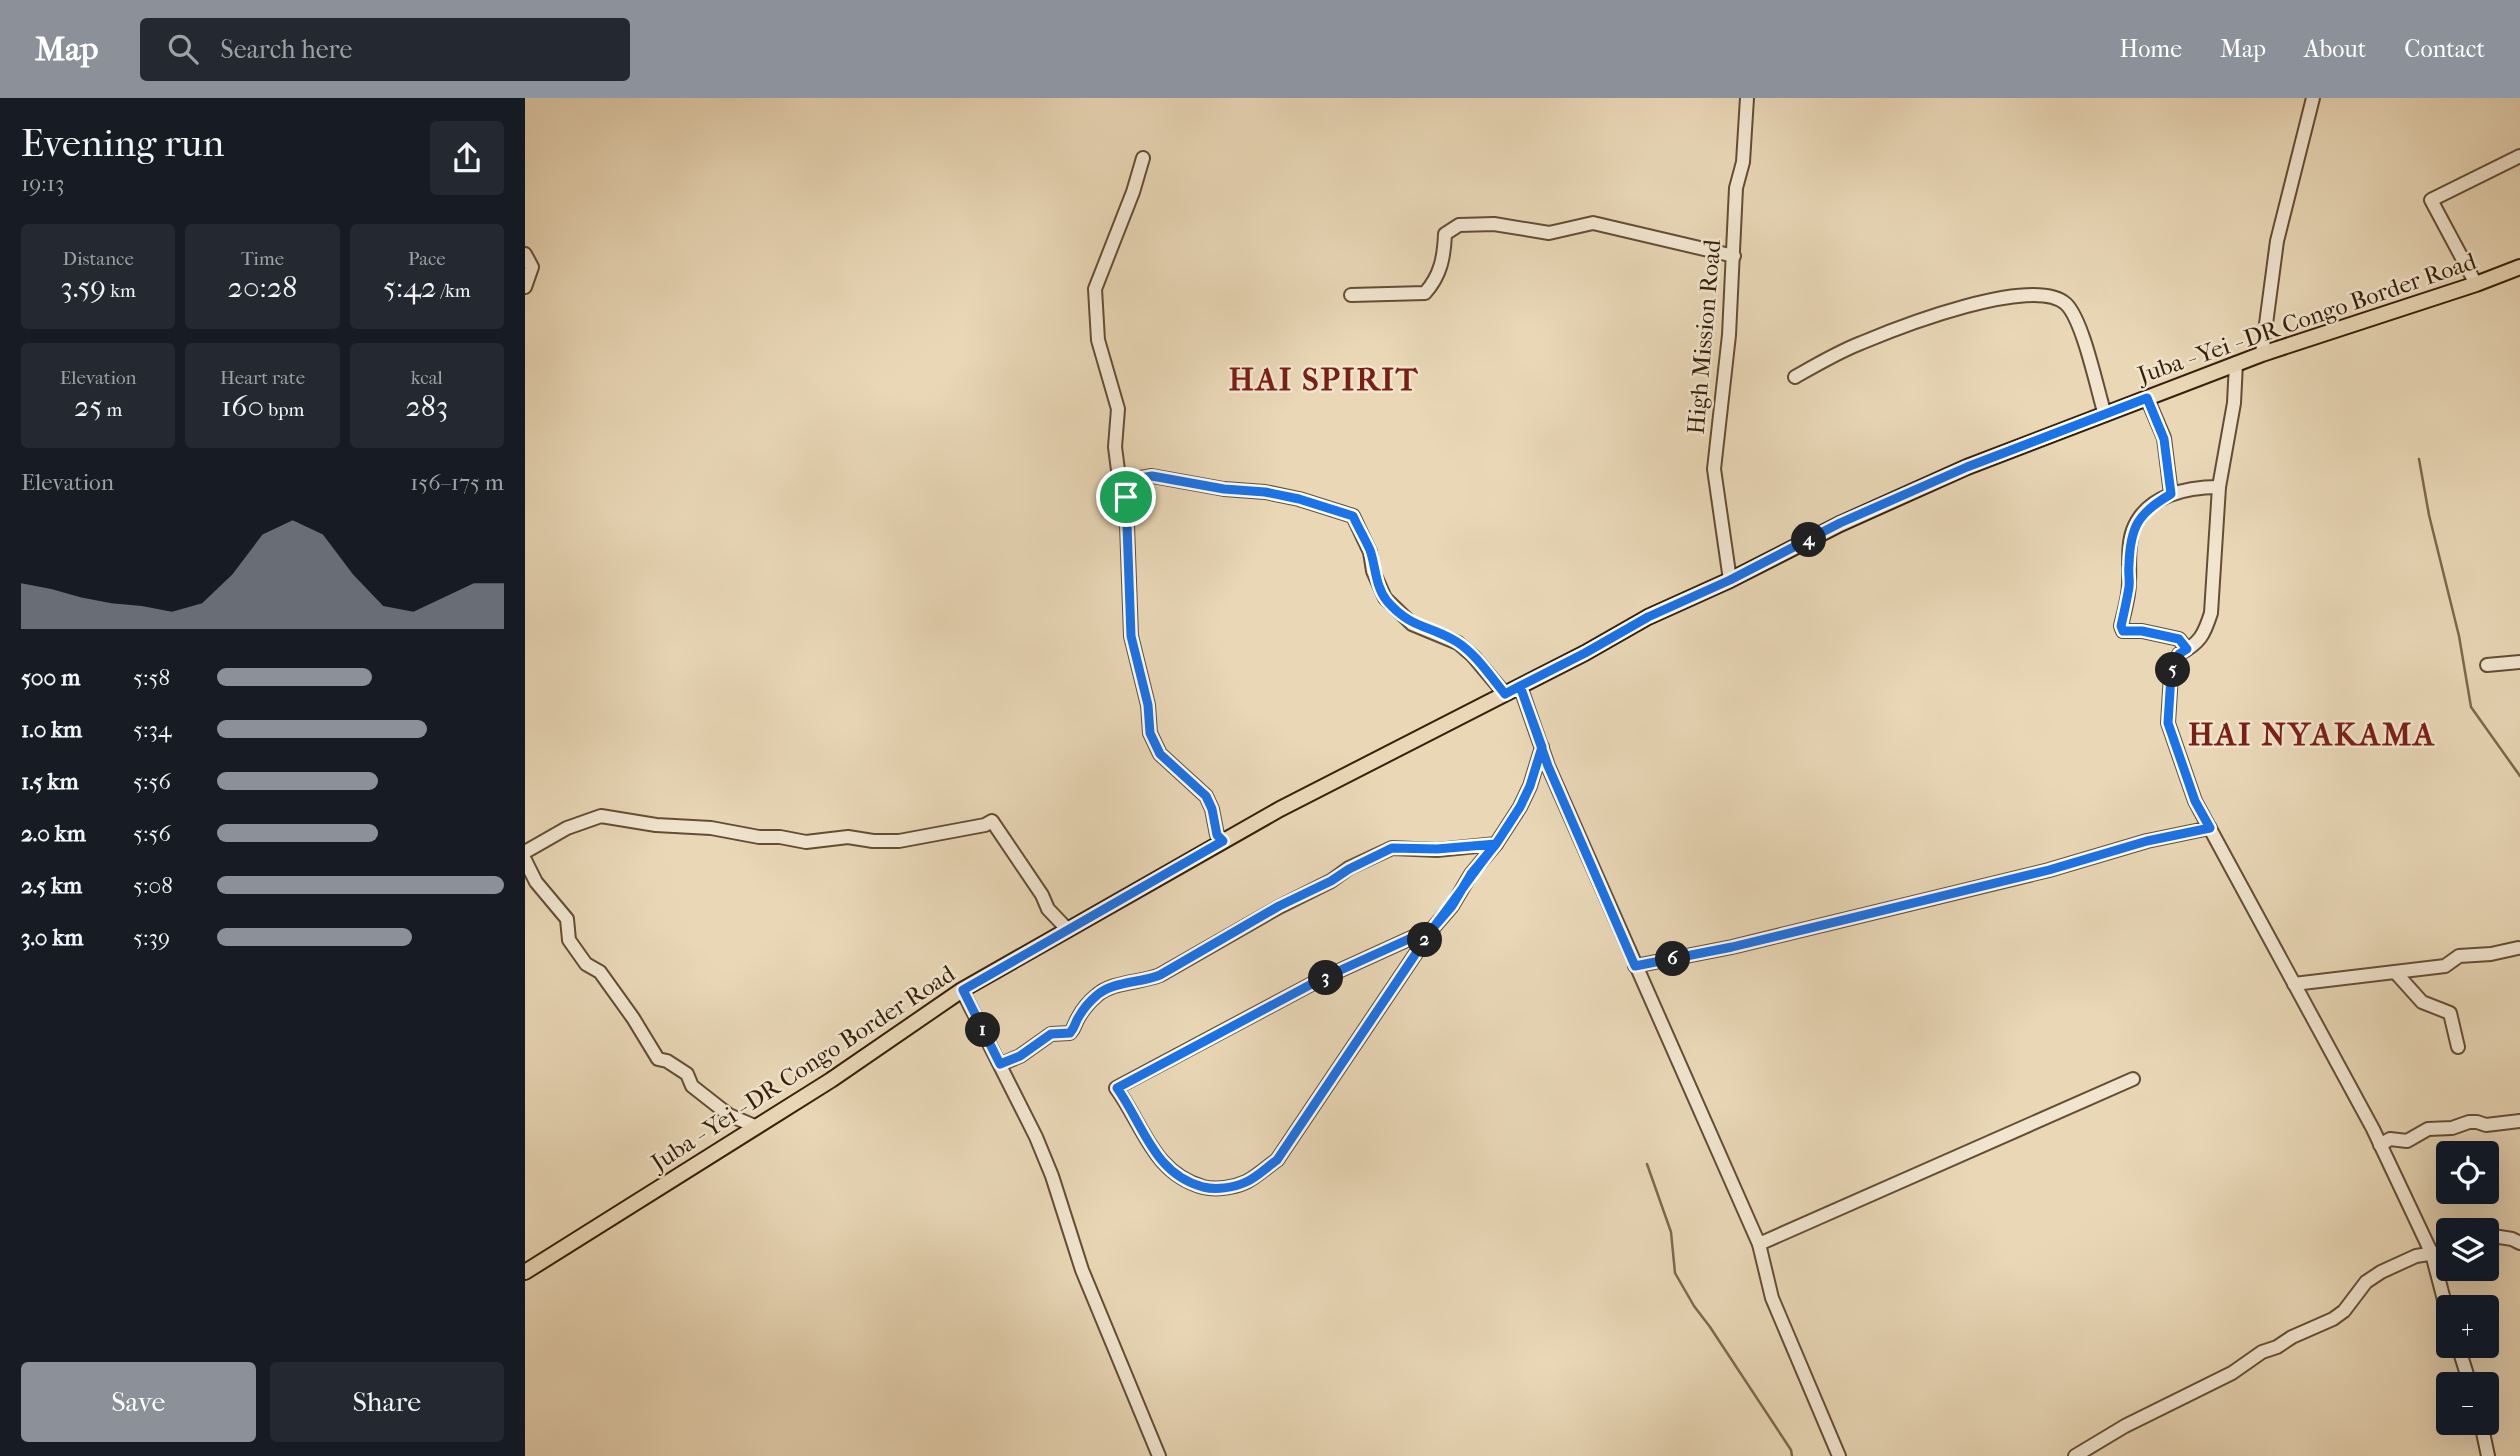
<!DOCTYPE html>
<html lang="en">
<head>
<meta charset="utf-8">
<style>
  body { margin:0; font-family:"IM FELL French Canon",serif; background:#242831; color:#f1f3f6; height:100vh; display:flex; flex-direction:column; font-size:26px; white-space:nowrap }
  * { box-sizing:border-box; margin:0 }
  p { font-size:23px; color:#9ea1a6 }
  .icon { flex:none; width:38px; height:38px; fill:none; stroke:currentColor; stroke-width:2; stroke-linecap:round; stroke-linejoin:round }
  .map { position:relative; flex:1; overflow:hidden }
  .side { display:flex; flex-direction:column; background:#171b24; width:525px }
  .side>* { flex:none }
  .controls { position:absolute; left:1911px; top:1043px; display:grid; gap:14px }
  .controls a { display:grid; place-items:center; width:63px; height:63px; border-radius:7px; background:#171b24; box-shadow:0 7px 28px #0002; font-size:35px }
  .pin { position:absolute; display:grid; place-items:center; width:60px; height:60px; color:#fff; margin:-30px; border:4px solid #fff; border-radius:50%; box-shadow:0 2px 7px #0007 }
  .km { position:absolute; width:35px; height:35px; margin:-18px; border-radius:50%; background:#222; color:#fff; font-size:19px; line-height:35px; text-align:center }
  .round { display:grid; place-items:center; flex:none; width:74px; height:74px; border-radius:7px; background:#242831 }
  .head { display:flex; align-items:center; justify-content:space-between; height:119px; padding:0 21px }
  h1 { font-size:38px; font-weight:600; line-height:52px }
  .figures { display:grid; grid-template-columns:repeat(3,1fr); gap:10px; height:119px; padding:7px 21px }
  .figures div { display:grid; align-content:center; border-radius:7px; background:#242831; text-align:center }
  .figures b { font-size:30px; font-weight:600 }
  .figures small { font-size:19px; font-weight:400 }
  .figures p { font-size:19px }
  .chart { height:196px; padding:14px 21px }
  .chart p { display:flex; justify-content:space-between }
  .chart svg { width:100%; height:126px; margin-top:7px; fill:#8c9099; opacity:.7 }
  .button { display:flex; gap:14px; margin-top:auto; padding:14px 21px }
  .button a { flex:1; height:80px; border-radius:7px; background:#8c9099; color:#fff; font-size:28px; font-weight:600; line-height:80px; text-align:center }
  .button a+a { background:#242831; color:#f1f3f6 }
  ul { padding:0 21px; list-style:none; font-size:23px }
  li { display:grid; grid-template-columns:112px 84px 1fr; align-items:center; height:52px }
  li i { height:18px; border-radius:9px; background:#8c9099 }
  header { display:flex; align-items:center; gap:42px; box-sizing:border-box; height:98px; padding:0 35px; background:#8c9099; color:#fff }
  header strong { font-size:33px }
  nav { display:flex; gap:38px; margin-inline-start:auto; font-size:24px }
  .search { width:490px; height:63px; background:#242831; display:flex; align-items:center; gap:18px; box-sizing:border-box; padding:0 24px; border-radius:7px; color:#9ea1a6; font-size:26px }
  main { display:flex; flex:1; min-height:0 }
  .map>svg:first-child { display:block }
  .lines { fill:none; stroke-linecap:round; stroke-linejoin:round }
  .stream { stroke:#7d684d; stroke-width:2.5 }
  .minor-casing { stroke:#644d34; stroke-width:16 }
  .major-casing { stroke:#371f09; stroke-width:18 }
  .minor { stroke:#f1e5d0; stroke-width:12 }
  .major { stroke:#e9d7b6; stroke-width:14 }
  .route-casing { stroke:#fff; stroke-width:14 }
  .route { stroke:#1a73e8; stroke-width:9 }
  .labels { text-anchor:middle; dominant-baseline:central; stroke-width:5; stroke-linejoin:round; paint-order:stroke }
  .street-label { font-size:24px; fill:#371f09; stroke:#f1e5d0 }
  .district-label { font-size:32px; font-weight:bold; letter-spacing:2px; fill:#7a1f14; stroke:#f1e5d0 }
</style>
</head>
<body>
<header>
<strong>Map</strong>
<div class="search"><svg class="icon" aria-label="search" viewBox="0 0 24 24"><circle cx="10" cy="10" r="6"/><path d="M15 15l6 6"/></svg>Search here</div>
<nav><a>Home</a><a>Map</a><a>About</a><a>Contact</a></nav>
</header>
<main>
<section class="side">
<div class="head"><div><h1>Evening run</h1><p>19:13</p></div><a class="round"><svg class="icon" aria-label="share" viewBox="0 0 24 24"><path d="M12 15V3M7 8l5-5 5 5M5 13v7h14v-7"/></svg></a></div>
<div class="figures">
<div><p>Distance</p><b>3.59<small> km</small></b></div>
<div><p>Time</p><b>20:28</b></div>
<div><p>Pace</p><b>5:42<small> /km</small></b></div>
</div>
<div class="figures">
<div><p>Elevation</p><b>25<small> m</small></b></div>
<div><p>Heart rate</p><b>160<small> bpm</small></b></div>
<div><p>kcal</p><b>283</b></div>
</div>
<div class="chart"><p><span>Elevation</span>156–175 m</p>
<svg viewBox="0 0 160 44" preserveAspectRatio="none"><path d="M0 44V28L10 30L20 33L30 35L40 36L50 38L60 35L70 25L80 11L90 6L100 11L110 25L120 36L130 38L140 33L150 28L160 28V44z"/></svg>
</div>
<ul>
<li><b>500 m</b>5:58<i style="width:54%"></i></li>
<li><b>1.0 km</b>5:34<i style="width:73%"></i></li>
<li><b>1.5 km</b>5:56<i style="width:56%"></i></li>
<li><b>2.0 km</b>5:56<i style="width:56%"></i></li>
<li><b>2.5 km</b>5:08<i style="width:100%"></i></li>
<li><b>3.0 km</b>5:39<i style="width:68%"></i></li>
</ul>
<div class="button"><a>Save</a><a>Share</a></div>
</section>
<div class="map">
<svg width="1995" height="1358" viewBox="0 0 1995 1358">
  <rect width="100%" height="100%" fill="#e9d7b6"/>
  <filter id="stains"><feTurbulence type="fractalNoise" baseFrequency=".00286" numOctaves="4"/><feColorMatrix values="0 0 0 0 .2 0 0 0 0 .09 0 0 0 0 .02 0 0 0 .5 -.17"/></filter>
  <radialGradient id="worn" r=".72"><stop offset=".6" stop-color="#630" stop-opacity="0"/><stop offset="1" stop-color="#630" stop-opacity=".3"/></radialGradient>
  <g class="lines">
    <!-- stream -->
    <g class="stream">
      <polyline points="1894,361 1904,417 1934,538 1946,609 1995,678"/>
      <polyline points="1122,1066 1146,1134 1150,1175 1169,1208 1185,1229 1266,1352 1267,1358"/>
    </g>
    <!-- minor casing -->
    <g class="minor-casing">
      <g id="minor">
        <polyline points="618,60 608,94 570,191 573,242 593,311 590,349 594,380 601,399 606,538 623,607 625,635 635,656 681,698 687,711 692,737 698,743"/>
        <polyline points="0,156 7,169 0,189"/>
        <polyline points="1951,186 1906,102 1995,58"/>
        <path d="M826,197L900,195C916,177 919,159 920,136L934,127L969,126L1024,135L1068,125L1209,158"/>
        <polyline points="1737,256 1752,143 1788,0"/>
        <path d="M1711,265L1709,305L1694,389L1686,515C1679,537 1675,545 1654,556L1646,577L1643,625L1670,703L1848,1031L1907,1156L1923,1217"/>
        <path d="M1270,279C1291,267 1313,254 1336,245C1374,229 1509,176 1541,206C1558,222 1572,291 1580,317"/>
        <polyline points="1622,300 1639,340 1646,396"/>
        <polyline points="601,398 610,381 627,378 699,391 740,394 774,401 828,418 845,454 848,473 860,500 887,526 933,545 948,558 980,596"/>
        <polyline points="1205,482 1189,371 1204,237 1211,90 1218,64 1222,0"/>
        <path d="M1662,551L1654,541L1617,533H1598L1596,528C1599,514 1604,499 1604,485C1605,468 1602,449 1608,432C1621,397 1662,389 1694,389"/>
        <polyline points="1962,567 1995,564"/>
        <polyline points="995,588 1023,668 1234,1146 1247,1200 1314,1358"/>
        <polyline points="0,754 42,730 76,718 131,727 186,730 234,739 255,739 281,744 323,739 348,743 374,743 460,727 467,723 517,797 523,811 543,832"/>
        <polyline points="0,762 11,784 42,821 44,842 61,866 75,874 108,920 133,961 142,963 162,976 167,988 204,1017 232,1029"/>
        <path d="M908,830L796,881L591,990C619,1028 628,1075 678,1089C691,1092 708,1090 721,1084C731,1079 742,1069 752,1062L908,830L927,808L946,776L971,746L995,709L1005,688L1017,649"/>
        <polyline points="1110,868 1207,849 1524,772 1622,743 1685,730"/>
        <polyline points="1870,874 1897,904 1925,915 1933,949"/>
        <polyline points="1769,886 1920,868 1934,858 1966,856 1993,850"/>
        <polyline points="437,892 511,1039 527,1078 557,1172 634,1358"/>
        <path d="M476,966L495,958L526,936L545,935C550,929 550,925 553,920C557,913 565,903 571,898C587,883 616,885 635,877L754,809L806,783L824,770L867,750L912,752L971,746"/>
        <polyline points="1855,1047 1865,1041 1882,1043 1903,1031 1927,1030 1944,1024 1952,1024 1961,1027 1995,1023"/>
        <polyline points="1962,1137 1987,1141 1995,1145"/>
        <polyline points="1234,1146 1608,981"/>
        <polyline points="1933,1248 1945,1286"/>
        <polyline points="1956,1325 1963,1358"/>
        <polyline points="1550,1358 1600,1328 1707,1275 1737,1254 1752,1249 1767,1239 1808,1221 1819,1213 1841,1184 1856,1174 1891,1158 1923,1153"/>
      </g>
    </g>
    <!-- major casing -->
    <g class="major-casing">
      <polyline id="major" points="0,1174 306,982 437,892 755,711 1060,555 1123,519 1205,482 1315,426 1442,369 1737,256 1951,186 1995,169"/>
    </g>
    <!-- minor -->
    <use href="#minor" class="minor"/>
    <!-- major -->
    <use href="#major" class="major"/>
  </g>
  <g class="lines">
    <!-- route casing -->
    <g class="route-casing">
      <path id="route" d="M601,399L606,538L623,607L625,635L635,656L681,698L687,711L692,737L698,743L438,892L475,966L495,958L526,936L545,935C550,929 550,925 553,920C557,913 565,903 571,898C587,883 616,885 635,877L754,808L806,783L824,771L867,750L912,751L971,746C949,773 930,802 908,830L752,1062C742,1069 732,1079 721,1084C708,1090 691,1092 678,1089C629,1076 619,1028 592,990L796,881L908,830L927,808L946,776L971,746L995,709L1005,688L1017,649L995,588L1060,555L1123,519L1205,482L1315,425L1442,369L1622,300L1639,341L1646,396C1613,415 1605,429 1604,467C1603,475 1605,482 1604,489C1602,502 1599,515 1596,528L1598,533H1617L1654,541L1662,551L1654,556L1646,577L1643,625L1670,703L1685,730L1622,743L1524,772L1207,849L1110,868L1023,668L995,588L980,596C965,578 951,556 932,544C905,527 886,531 862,503C850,488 851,469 845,452C840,441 833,429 828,418L774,401L740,394L699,391L627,378L610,381L601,399"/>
    </g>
    <!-- route -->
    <use href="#route" class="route"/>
  </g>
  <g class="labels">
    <!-- street labels -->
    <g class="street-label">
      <text transform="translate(1782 220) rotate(-19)">Juba - Yei - DR Congo Border Road</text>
      <text transform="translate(1179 239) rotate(-85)">High Mission Road</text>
      <text transform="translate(278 970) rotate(-33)">Juba - Yei - DR Congo Border Road</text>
    </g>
    <!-- district labels -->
    <g class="district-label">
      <text x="799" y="281">HAI SPIRIT</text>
      <text x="1787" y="636">HAI NYAKAMA</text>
    </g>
  </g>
  <rect width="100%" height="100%" filter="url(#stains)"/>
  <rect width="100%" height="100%" fill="url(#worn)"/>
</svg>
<div class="controls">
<a><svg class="icon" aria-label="locate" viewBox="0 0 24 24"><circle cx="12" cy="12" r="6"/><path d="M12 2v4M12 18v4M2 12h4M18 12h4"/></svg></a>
<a><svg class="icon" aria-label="layers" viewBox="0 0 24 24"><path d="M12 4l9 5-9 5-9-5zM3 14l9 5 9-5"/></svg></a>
<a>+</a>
<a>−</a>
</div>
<div class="pin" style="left:601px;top:399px;background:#1e9e55"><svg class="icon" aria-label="arrive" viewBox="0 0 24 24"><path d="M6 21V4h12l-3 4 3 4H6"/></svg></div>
<b class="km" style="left:458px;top:932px">1</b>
<b class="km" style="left:900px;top:842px">2</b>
<b class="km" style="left:801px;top:880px">3</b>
<b class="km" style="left:1284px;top:442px">4</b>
<b class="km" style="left:1648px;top:572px">5</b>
<b class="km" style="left:1148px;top:861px">6</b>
</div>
</main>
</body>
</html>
